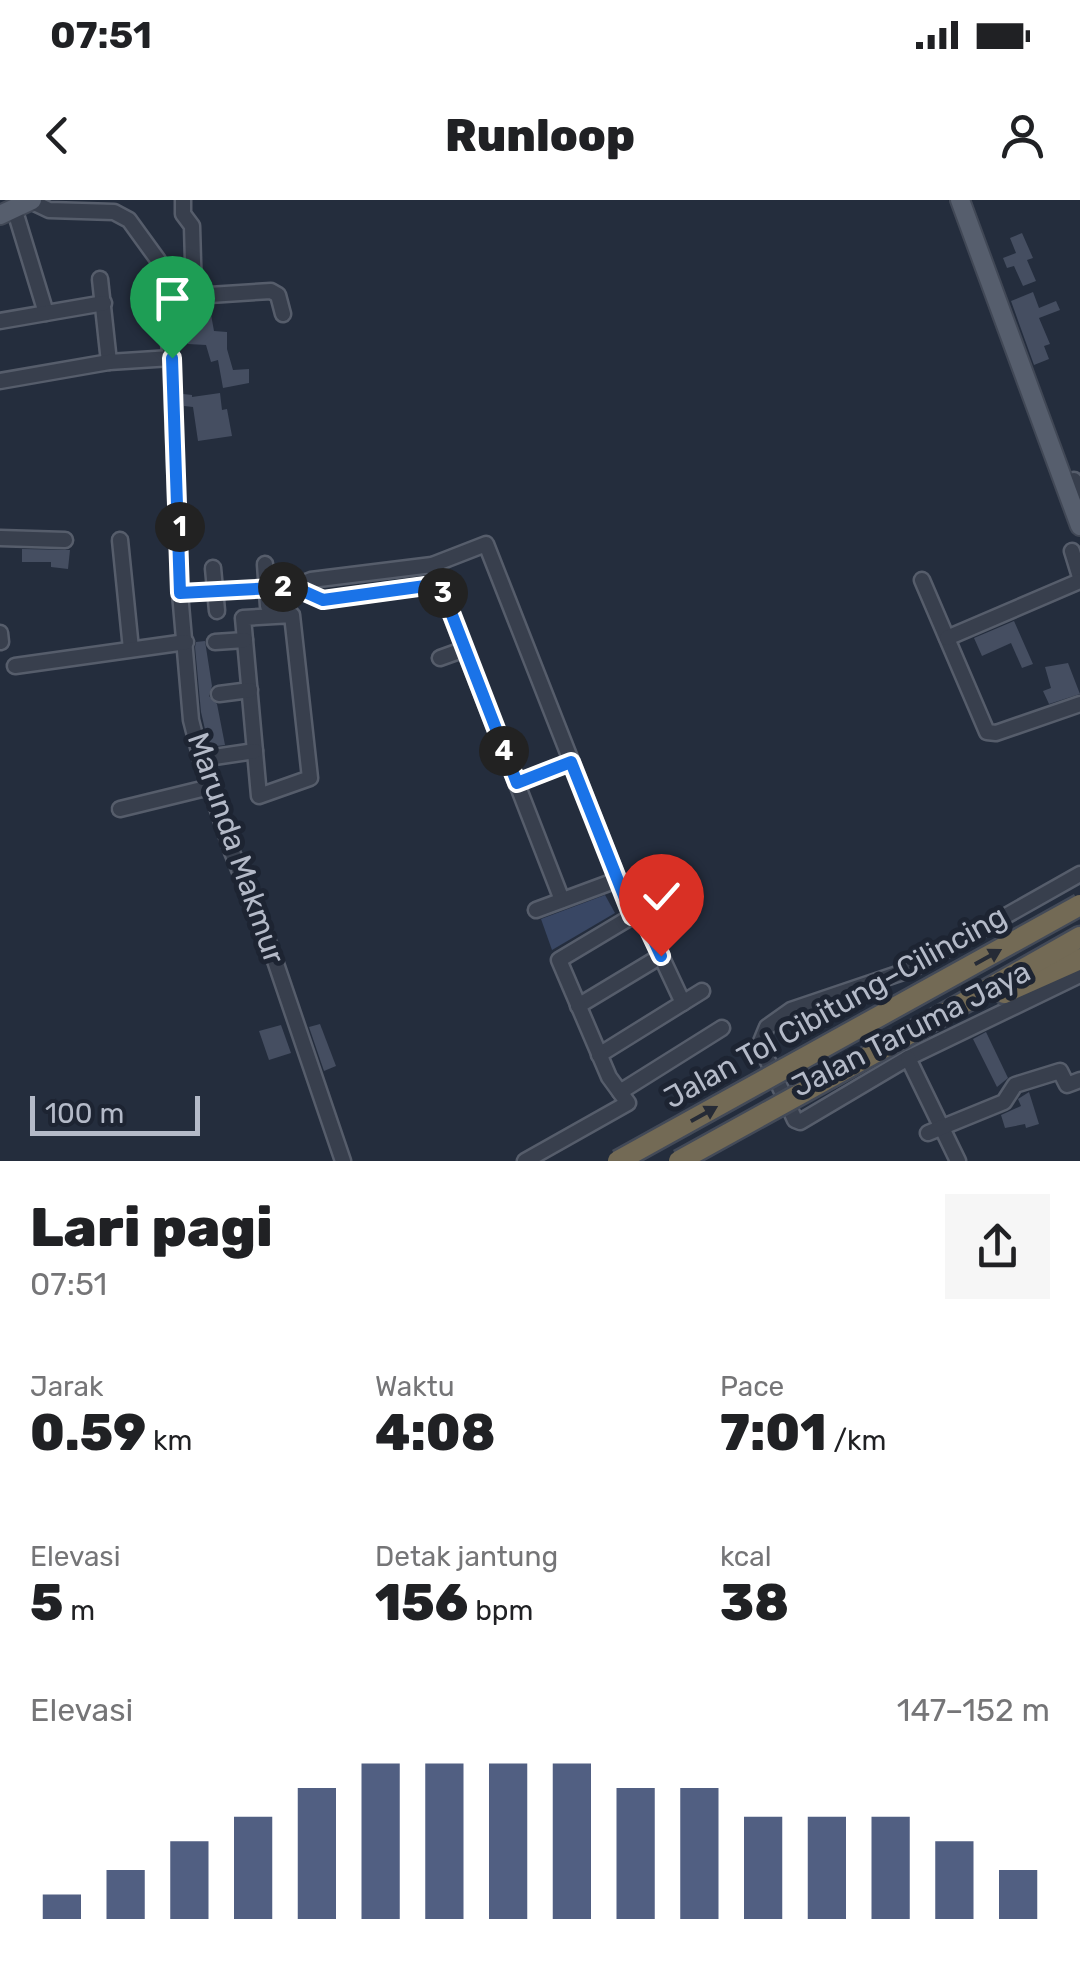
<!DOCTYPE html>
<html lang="id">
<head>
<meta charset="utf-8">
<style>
  body { margin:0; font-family:Rubik,sans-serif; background:#f6f6f6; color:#202124; height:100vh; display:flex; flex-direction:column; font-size:38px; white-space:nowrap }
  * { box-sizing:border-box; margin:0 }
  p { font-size:32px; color:#757577 }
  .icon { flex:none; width:55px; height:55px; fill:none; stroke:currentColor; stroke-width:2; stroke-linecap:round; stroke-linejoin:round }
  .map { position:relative; height:961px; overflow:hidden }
  .side { display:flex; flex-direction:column; background:#fff; flex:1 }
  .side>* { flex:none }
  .scale { position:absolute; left:30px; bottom:25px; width:170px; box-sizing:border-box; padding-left:10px; border:5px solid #b4bac8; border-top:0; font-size:28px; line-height:35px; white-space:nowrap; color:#b4bac8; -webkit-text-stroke:8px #1d2432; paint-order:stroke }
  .pin { position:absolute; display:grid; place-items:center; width:85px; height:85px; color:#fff; margin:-102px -42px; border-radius:50% 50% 50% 0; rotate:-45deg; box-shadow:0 0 10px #0007 }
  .pin .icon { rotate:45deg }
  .km { position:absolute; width:50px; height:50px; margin:-25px; border-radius:50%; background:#222; color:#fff; font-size:28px; line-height:50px; text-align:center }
  .round { display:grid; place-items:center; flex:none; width:105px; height:105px; border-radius:0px; background:#f6f6f6 }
  .summary { display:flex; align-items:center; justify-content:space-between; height:170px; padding:0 30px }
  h1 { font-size:55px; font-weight:800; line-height:75px }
  .figures { display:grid; grid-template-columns:repeat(3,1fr); gap:15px; height:170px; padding:10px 30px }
  .figures div { display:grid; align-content:center }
  .figures b { font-size:50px; font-weight:800 }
  .figures small { font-size:28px; font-weight:400 }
  .figures p { font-size:28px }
  .chart { height:280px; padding:20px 30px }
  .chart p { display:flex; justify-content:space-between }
  .chart svg { width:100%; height:180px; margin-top:10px; stroke:#515f82; stroke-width:6 }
  .status { display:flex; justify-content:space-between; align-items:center; height:70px; padding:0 50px; background:#fff; direction:ltr }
  .status svg { height:28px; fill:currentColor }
  header { display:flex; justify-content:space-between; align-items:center; height:130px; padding:0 30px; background:#fff; font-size:45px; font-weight:800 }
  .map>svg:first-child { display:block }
  .water { fill:#394764 }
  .building { fill:#454e61 }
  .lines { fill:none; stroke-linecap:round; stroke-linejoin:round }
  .minor-casing { stroke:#565d6b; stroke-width:19 }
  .major-casing { stroke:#414856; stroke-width:22 }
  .highway-casing { stroke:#434a58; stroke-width:25 }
  .minor { stroke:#383f4d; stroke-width:14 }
  .major { stroke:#565e6d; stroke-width:18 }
  .highway { stroke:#736a55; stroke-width:20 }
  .highway-bridge-casing { stroke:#434a58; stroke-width:25; stroke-linecap:butt }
  .highway-bridge { stroke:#736a55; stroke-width:20 }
  .oneway { fill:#262b36 }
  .route-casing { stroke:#fff; stroke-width:20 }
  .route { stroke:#1a73e8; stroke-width:12 }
  .labels { text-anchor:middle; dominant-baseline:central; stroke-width:10; stroke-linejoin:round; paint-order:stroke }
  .street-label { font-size:30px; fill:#b4bac8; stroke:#1d2432 }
</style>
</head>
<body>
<div class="status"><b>07:51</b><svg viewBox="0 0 49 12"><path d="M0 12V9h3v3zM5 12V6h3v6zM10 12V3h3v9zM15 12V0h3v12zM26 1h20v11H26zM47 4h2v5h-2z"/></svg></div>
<header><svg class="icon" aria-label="back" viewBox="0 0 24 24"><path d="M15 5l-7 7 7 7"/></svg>Runloop<svg class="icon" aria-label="person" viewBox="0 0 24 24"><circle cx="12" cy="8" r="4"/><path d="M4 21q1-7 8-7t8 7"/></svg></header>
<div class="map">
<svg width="1080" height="961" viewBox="0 0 1080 961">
  <rect width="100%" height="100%" fill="#242d3d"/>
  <!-- water -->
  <polygon class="water" points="605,695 615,713 552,750 541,719"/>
  <!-- building -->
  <g class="building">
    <polygon points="1022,33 1033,58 1027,60 1036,81 1023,86 1014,66 1007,68 1003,58 1016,53 1010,38"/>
    <polygon points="1033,92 1039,108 1056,101 1060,110 1039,118 1050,144 1044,146 1049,159 1034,165 1011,101"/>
    <polygon points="177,106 190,106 190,113 210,109 214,131 227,132 227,149 233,170 249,169 249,183 223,188 218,160 211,162 206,145 188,144 188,128 178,128"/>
    <polygon points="220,193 222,210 227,209 232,236 198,241 193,207 184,206 183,194 192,195 192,197"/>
    <polygon points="22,349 70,350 68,369 51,367 51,362 22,362"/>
    <polygon points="1014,421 1033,464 1022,468 1011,443 982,456 974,438"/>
    <polygon points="205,441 212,486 209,496 217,504 225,545 209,547 201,512 195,447 196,442"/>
    <polygon points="1068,463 1080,494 1049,504 1043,491 1051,488 1045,467"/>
    <polygon points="320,824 336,866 324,871 309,827"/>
    <polygon points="281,825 291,853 269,860 259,831"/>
    <polygon points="986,832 1008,878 997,887 973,839"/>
    <polygon points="1029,892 1039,924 1026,928 1025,924 1005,928 1001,915 1021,906 1018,899"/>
  </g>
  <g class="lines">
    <!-- minor casing -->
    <g class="minor-casing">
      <g id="minor">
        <polyline points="183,0 183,14 192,26 194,96"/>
        <polyline points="30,1 49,10 114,12 129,20 158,60 171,158 180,393 191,520 201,559 232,652 271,749 343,961"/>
        <polyline points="14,8 46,113"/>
        <polyline points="100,79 109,162"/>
        <polyline points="164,94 194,96 271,91 278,95 283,114"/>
        <polyline points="0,121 104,103"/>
        <polyline points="0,181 109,162 171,158"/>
        <polyline points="1065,284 1074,280 1080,293"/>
        <polyline points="0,338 65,340"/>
        <polyline points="120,340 131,449"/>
        <polyline points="1072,351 1080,377"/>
        <polyline points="265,364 268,406"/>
        <polyline points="432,365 562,700"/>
        <polyline points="213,368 217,411"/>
        <polyline points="922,380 987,532 996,533 1080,504"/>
        <polyline points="293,387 323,400 439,384"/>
        <polyline points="180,393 293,387 311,380 432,365 486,344 632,716"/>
        <polygon points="292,415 310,578 259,596 243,418"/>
        <polyline points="0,433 1,442"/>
        <polyline points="947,438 1080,381"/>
        <polyline points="215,442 245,440"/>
        <polyline points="440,458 465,449"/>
        <polyline points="15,466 186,442"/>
        <polyline points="219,494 250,490"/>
        <polyline points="201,559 255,551"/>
        <polyline points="517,583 571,562"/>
        <polyline points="120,609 210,587"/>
        <polyline points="1080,674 912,769 791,810 767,827 760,844 795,920 800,922 908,858 1080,775"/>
        <polyline points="536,710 617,680"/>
        <polyline points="640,711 683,803"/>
        <polyline points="578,806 661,756"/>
        <polyline points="599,855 702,791"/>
        <polyline points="908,858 958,961"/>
        <polyline points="620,892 722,828"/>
        <polyline points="928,933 1004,902 1015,885 1060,871 1067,885 1080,880"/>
        <polyline points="525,961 628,903 609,877 559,760 661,699"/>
      </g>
    </g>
    <!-- major casing -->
    <g class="major-casing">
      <g id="major">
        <polyline points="960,0 1080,326"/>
        <polyline points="0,15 32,0"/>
      </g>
    </g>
    <!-- highway casing -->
    <g class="highway-casing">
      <g id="highway">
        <polyline points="1004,793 1080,759"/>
        <polyline points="905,836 1080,737"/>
      </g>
    </g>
    <!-- minor -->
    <use href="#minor" class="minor"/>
    <!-- major -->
    <use href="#major" class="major"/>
    <!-- highway -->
    <use href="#highway" class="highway"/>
    <!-- highway-bridge casing -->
    <g class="highway-bridge-casing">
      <g id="highway-bridge">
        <polyline points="618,961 1080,705"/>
        <polyline points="679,961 905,836"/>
      </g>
    </g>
    <!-- highway-bridge -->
    <use href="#highway-bridge" class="highway-bridge"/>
  </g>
  <!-- one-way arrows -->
  <defs><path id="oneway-solid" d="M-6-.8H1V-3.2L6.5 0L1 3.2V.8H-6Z" transform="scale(2.5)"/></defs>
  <g class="oneway">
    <use href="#oneway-solid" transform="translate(988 757) rotate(-29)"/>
    <use href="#oneway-solid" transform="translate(704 914) rotate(-29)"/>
  </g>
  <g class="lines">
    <!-- route casing -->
    <g class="route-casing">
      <polyline id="route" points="172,158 180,393 294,387 323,400 440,384 517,583 571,562 632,716 640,711 661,756"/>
    </g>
    <!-- route -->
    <use href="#route" class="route"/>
  </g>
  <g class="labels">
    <!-- street labels -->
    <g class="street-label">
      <text transform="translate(236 648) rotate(71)">Marunda Makmur</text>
      <text transform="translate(835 807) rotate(-29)">Jalan Tol Cibitung–Cilincing</text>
      <text transform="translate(911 829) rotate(-27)">Jalan Taruma Jaya</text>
    </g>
  </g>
</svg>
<div class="scale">100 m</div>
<div class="pin" style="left:172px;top:158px;background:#1e9e55"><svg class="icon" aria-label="arrive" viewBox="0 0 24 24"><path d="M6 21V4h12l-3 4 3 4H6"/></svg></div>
<div class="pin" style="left:661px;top:756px;background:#d93025"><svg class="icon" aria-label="check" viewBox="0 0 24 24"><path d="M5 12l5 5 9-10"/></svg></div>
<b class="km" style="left:180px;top:327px">1</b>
<b class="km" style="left:283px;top:387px">2</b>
<b class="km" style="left:443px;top:393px">3</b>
<b class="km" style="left:504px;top:551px">4</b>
</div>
<section class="side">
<div class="summary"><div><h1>Lari pagi</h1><p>07:51</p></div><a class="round"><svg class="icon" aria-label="share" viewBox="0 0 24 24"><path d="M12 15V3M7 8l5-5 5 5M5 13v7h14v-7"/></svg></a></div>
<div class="figures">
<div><p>Jarak</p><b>0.59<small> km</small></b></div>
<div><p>Waktu</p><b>4:08</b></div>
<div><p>Pace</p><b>7:01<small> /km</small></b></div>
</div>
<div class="figures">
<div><p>Elevasi</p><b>5<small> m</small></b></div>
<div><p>Detak jantung</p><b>156<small> bpm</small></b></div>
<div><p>kcal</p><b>38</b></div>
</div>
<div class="chart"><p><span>Elevasi</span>147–152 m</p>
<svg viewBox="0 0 160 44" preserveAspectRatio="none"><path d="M5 44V38M15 44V32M25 44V25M35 44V19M45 44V12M55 44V6M65 44V6M75 44V6M85 44V6M95 44V12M105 44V12M115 44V19M125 44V19M135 44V19M145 44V25M155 44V32"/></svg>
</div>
</section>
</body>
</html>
